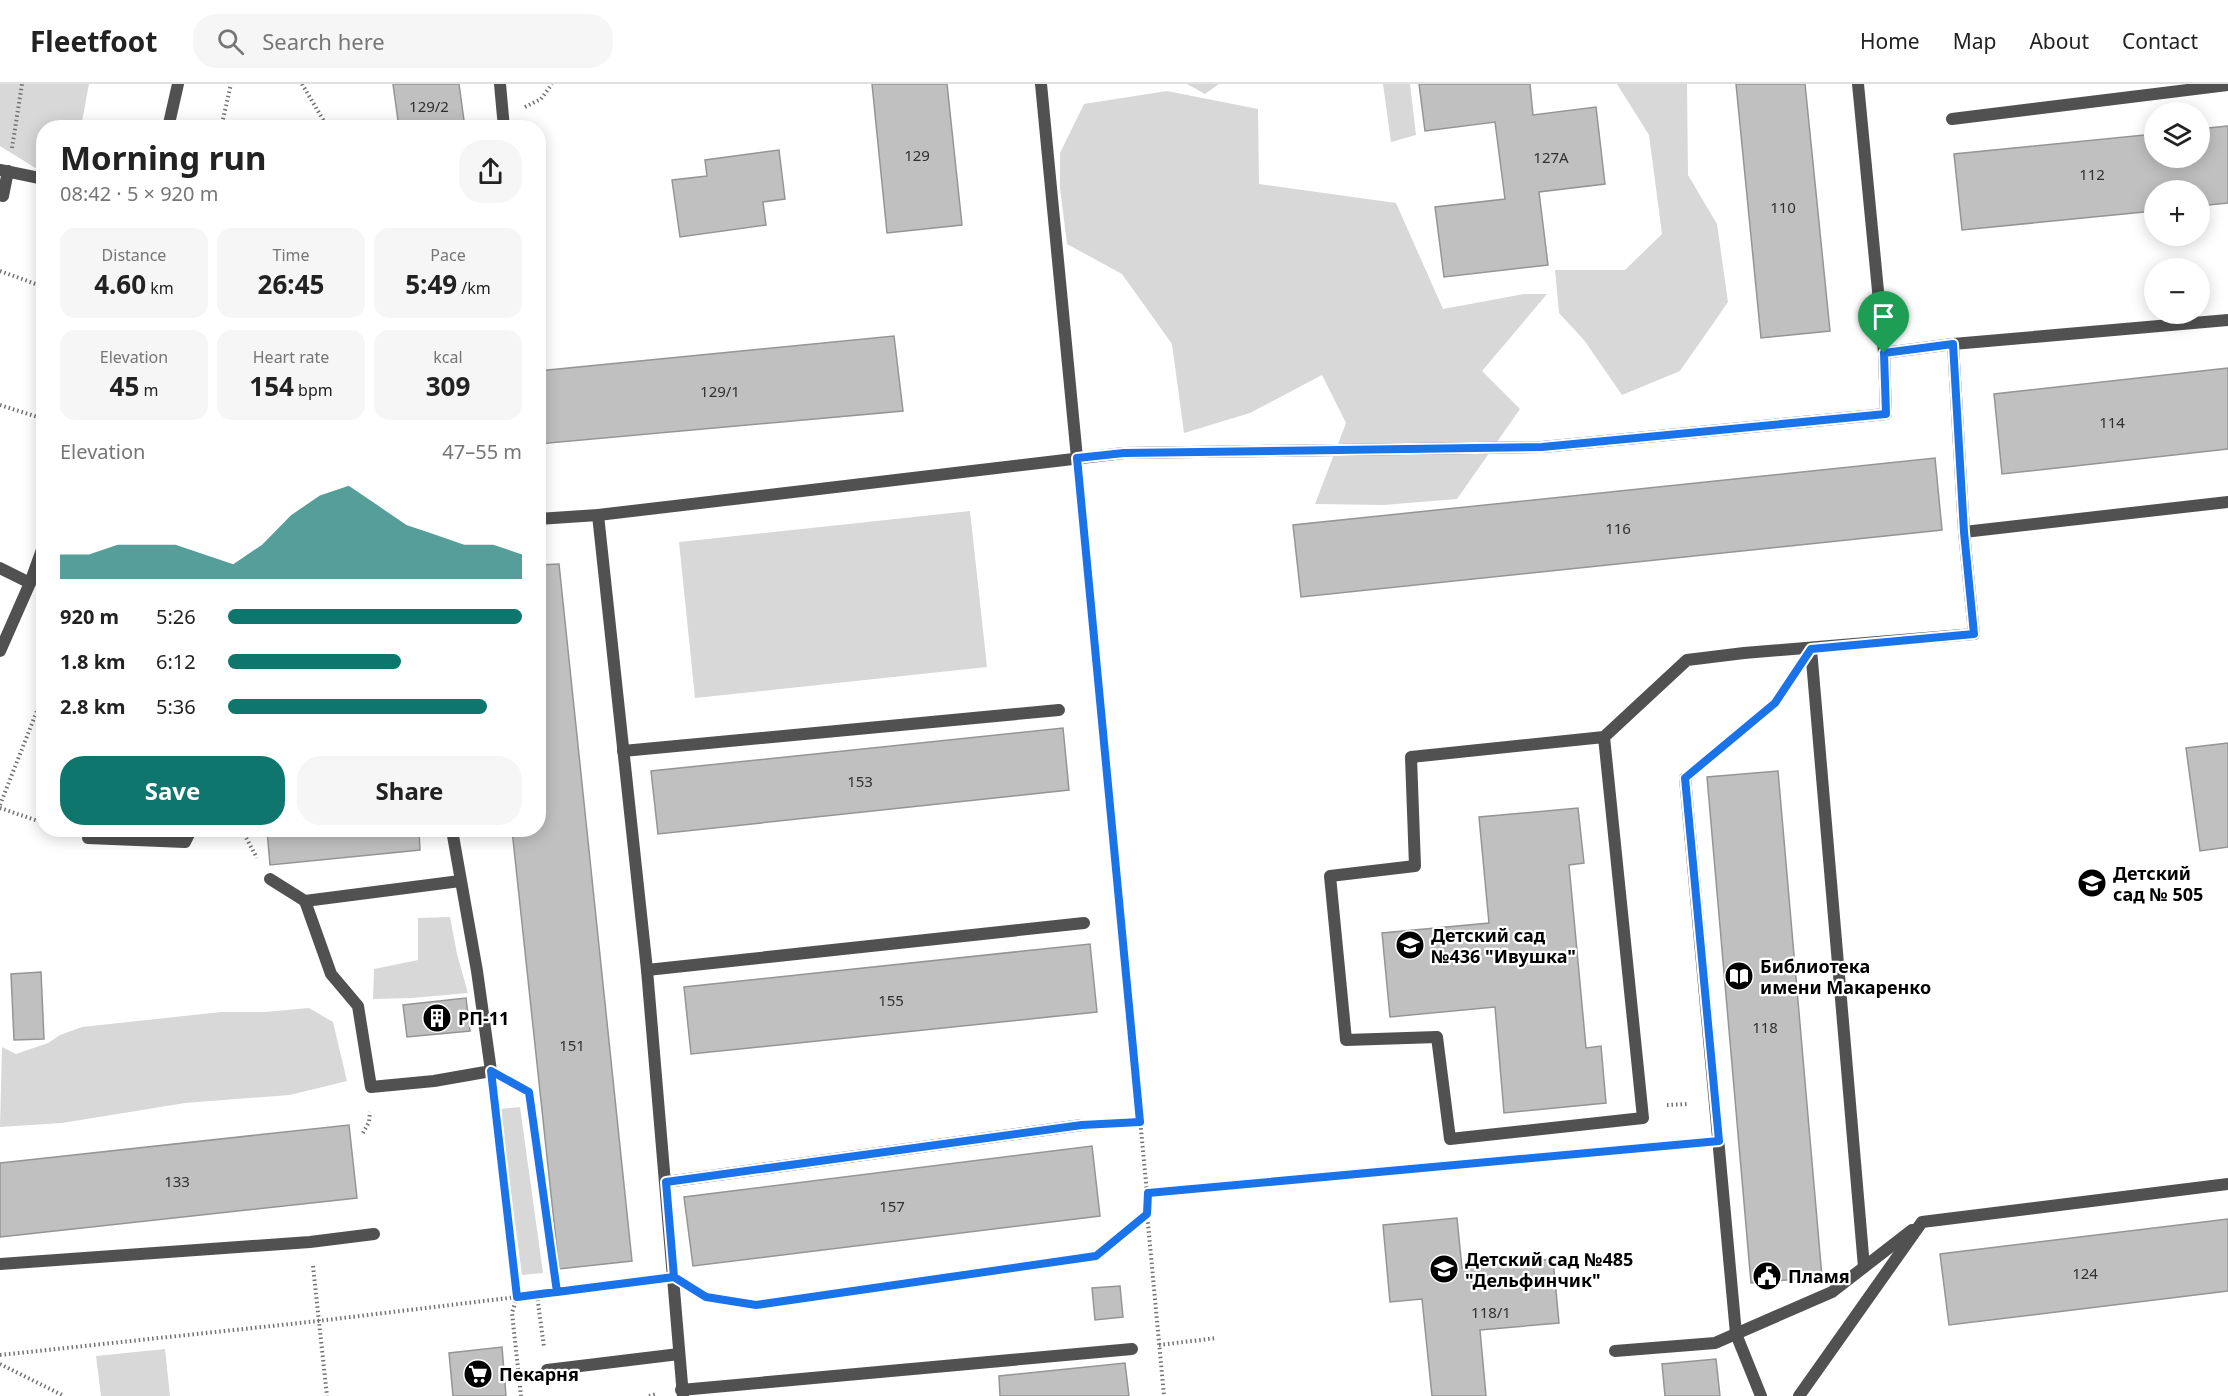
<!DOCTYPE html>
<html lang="en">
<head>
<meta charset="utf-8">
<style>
  body { margin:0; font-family:"Noto Sans",sans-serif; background:#f6f6f6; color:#222; height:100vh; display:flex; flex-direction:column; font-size:22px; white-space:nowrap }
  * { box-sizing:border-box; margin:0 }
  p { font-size:20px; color:#767676 }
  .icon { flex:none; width:33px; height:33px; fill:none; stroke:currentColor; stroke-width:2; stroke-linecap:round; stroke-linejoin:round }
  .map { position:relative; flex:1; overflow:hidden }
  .details { position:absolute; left:36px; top:36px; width:510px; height:717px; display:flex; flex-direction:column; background:#fff; border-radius:24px; box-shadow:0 3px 15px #0003 }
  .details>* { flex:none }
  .buttons { position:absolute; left:2144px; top:18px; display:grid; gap:12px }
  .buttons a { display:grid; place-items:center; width:66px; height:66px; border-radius:50%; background:#fff; box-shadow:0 3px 15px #0003; font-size:30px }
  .pin { position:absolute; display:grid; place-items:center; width:51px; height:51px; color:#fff; margin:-62px -26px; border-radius:50% 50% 50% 0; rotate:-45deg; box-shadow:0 0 6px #0007 }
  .pin .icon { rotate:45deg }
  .round { display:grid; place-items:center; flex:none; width:63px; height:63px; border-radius:24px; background:#f6f6f6 }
  .summary { display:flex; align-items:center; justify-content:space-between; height:102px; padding:0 24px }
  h1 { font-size:33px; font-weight:700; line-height:45px }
  .stats { display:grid; grid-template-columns:repeat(3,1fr); gap:9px; height:102px; padding:6px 24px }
  .stats div { display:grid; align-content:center; border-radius:15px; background:#f6f6f6; text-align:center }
  .stats b { font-size:26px; font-weight:700 }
  .stats small { font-size:16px; font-weight:400 }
  .stats p { font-size:16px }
  .chart { height:168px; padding:12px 24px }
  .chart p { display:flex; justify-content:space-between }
  .chart svg { width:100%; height:108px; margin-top:6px; fill:#0f766e; opacity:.7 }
  .primary-button { display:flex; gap:12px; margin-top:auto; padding:12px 24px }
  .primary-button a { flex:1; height:69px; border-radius:24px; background:#0f766e; color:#fff; font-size:24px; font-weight:700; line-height:69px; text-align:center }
  .primary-button a+a { background:#f6f6f6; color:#222 }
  ul { padding:0 24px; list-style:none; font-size:20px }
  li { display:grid; grid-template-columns:96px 72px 1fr; align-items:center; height:45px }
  li i { height:15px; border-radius:8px; background:#0f766e }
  header { display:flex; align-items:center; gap:36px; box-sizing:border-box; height:84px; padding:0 30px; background:#fff; border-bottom:2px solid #e0e0e0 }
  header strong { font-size:28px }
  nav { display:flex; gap:33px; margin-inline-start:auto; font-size:21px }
  .search { width:420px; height:54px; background:#f6f6f6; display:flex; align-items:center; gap:15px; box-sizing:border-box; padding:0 21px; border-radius:24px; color:#767676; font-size:22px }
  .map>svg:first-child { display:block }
  .green { fill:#d8d8d8 }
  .building { fill:#c0c0c0; stroke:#959595; stroke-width:1.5 }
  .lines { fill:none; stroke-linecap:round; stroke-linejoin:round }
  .path { stroke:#737373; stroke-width:4; stroke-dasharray:1.5 3; stroke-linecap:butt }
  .service { stroke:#515151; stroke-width:12 }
  .minor { stroke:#515151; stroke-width:12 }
  .route-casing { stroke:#fff; stroke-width:12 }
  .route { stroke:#1a73e8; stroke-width:8 }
  .labels { text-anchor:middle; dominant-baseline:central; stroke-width:4.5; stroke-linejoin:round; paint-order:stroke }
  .number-label { font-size:15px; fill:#303030 }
  .poi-label { font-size:18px; font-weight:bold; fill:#000; stroke:#fff; text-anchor:start }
</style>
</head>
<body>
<header>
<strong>Fleetfoot</strong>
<div class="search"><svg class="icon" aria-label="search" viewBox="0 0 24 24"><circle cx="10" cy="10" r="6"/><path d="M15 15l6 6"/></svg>Search here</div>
<nav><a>Home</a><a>Map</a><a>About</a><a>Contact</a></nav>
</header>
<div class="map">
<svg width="2228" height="1312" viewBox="0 0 2228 1312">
  <rect width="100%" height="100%" fill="#fff"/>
  <!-- green -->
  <g class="green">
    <polygon points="0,0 89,0 81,43 44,44 43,81 37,85 0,62"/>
    <polygon points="1187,0 1219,0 1205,10"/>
    <polygon points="1383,0 1410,0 1416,51 1391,58"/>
    <polygon points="1617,0 1687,0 1688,91 1717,140 1728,218 1680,287 1622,311 1584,256 1559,229 1555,186 1625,186 1662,150 1649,51"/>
    <polygon points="1167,7 1258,25 1259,100 1396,119 1443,225 1524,210 1547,210 1482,287 1520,325 1457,415 1384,421 1315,420 1346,339 1322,291 1250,329 1184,349 1172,260 1122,190 1067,160 1060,104 1060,69 1084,20"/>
    <polygon points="970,427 987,583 695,614 679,458"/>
    <polygon points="450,833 457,870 468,909 412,914 373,915 374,885 418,876 418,834"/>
    <polygon points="309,924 333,938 347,997 290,1011 185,1019 62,1039 0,1043 2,963 16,970 48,959 60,951 82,943 221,928 265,928"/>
    <polygon points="520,1023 543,1189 522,1191 500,1025"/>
    <polygon points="165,1265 170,1312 101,1312 96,1272"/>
  </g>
  <!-- building -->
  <g class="building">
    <polygon points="393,0 459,0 465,44 399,44"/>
    <polygon points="872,0 947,0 962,141 887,149"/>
    <polygon points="1419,0 1530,0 1533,31 1596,23 1605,100 1539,108 1548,181 1444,193 1435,123 1505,115 1495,38 1425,47"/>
    <polygon points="1736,0 1805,0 1830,247 1761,254"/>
    <polygon points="2228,42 2228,119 2199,122 2199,106 2154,106 2154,127 1962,146 1954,70 2154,50 2154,74 2199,74 2199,45"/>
    <polygon points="779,66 785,115 763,118 766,141 680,153 672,96 707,92 705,76"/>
    <polygon points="894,252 903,327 538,360 538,287"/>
    <polygon points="2228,284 2228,365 2002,390 1994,310"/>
    <polygon points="1935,374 1942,446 1301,513 1293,441"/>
    <polygon points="559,480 632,1177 559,1185 512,746 538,746 538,481"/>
    <polygon points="1063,644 1069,706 658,750 651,687"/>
    <polygon points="2228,659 2228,763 2200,767 2186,664"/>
    <polygon points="1778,687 1822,1193 1751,1199 1707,693"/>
    <polygon points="1578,724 1584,779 1569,781 1586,964 1601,962 1606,1019 1504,1029 1495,923 1390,933 1382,849 1489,839 1479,733"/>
    <polygon points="267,746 419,746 420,766 270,781"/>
    <polygon points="1090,860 1097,928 691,970 684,903"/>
    <polygon points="41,888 44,955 14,956 11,890"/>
    <polygon points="466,914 470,947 407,953 403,921"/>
    <polygon points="349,1041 357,1114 0,1153 0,1079"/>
    <polygon points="1092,1062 1100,1132 693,1182 684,1113"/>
    <polygon points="1457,1134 1462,1184 1553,1175 1559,1239 1480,1246 1486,1312 1432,1312 1422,1215 1390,1218 1383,1141"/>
    <polygon points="2228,1135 2228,1207 1949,1241 1940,1170"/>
    <polygon points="1120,1202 1123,1233 1095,1236 1092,1204"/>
    <polygon points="502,1263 506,1312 453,1312 449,1269"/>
    <polygon points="1716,1275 1720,1312 1665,1312 1662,1280"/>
    <polygon points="1125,1279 1129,1312 1000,1312 999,1292"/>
  </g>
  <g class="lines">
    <!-- path -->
    <g class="path">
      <polyline points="302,0 328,44"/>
      <polyline points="525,23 541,15 552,0"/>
      <polyline points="221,44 231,0"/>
      <polyline points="12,64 22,0"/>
      <polyline points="0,187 44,203"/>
      <polyline points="0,321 44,335"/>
      <polyline points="1080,399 1147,1109 1147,1129 1164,1312"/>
      <polyline points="1702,680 1775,619 1788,599"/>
      <polyline points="0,721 44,609"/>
      <polyline points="0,724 44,739"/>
      <polyline points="230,746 242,748"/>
      <polyline points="242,746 257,774"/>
      <polyline points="512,999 529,1008 557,1208"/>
      <polyline points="493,1012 517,1213 512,1229 521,1312"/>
      <polyline points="1667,1021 1689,1020"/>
      <polyline points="1105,1040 1140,1038"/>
      <polyline points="363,1049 369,1038 370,1028"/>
      <polyline points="1546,1072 1694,1059"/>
      <polyline points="1147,1109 1446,1082"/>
      <polyline points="313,1182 327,1312"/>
      <polyline points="700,1209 706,1213 756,1222 1096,1172 1147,1129"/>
      <polyline points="537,1211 544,1263"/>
      <polyline points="1159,1261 1217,1254"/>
      <polyline points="0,1271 318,1237 649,1197"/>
      <polyline points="0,1280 64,1312"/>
      <polyline points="649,1312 657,1310"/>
    </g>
    <!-- service -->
    <g class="service">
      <polyline points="500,0 504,44"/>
      <polyline points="1041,0 1077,374"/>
      <polyline points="1858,0 1884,269 1953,260"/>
      <polyline points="1952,35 2228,1"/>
      <polyline points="0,86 44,95"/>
      <polyline points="3,112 8,87"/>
      <polyline points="598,431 647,886 683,1312"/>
      <polyline points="538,435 598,431 1124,369 1542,363 1886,330 1884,269"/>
      <polyline points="1964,448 2228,418"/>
      <polyline points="0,484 30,499"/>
      <polyline points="1811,565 1864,1183"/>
      <polyline points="1604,653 1643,1034 1450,1055 1437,953 1346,956 1330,792 1415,782 1411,673 1604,653 1687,576 1744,569 1974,550 1964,448 1953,260 2228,236"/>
      <polyline points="623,667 1059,626"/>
      <polyline points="1685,694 1736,1250 1761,1312"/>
      <polyline points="88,754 185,758 191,746"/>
      <polyline points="270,795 305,817 460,797"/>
      <polyline points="305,817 331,890 358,922 371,1003 434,997 491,987 477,887 452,746"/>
      <polyline points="647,886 1084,839"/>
      <polyline points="666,1098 1082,1041"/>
      <polyline points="0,1180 310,1158 374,1150"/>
      <polyline points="1615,1267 1715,1259 1832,1208 1912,1146"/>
      <polyline points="547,1286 679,1270"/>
      <polyline points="681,1306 1132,1265"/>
      <polyline points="1799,1312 1922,1138 2228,1100"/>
    </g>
    <!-- minor -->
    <g class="minor">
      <polyline points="168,44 178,0"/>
      <polyline points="0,567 30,499 44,460"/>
    </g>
  </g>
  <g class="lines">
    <!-- route casing -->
    <g class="route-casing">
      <polyline id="route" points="1884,269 1886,330 1542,363 1124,369 1077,374 1140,1038 1082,1041 666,1098 674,1193 557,1208 529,1008 491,987 517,1213 674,1193 706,1213 756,1221 1096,1172 1147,1130 1148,1109 1719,1057 1685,694 1775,619 1811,565 1974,550 1964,448 1953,260 1884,269"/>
    </g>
    <!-- route -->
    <use href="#route" class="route"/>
  </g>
  <!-- icons -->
  <defs>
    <g id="school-disc" transform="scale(1.5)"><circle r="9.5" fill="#000" stroke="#fff"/><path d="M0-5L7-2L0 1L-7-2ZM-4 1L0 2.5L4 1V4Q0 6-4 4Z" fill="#fff"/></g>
    <g id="library-disc" transform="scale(1.5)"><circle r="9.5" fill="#000" stroke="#fff"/><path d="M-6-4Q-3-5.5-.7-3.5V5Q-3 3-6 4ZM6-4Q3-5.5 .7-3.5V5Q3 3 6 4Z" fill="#fff"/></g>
    <g id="building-disc" transform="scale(1.5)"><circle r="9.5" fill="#000" stroke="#fff"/><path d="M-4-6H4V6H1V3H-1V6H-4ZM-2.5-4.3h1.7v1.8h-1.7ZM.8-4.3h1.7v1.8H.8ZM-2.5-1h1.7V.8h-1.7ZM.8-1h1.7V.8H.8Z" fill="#fff"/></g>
    <g id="civic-disc" transform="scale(1.5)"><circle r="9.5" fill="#000" stroke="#fff"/><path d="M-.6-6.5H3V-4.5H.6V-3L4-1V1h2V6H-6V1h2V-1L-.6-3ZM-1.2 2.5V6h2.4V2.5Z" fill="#fff"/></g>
    <g id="supermarket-disc" transform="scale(1.5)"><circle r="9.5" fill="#000" stroke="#fff"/><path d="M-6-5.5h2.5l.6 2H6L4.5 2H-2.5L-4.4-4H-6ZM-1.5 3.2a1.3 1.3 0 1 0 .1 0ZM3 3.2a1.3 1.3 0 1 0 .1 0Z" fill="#fff"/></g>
  </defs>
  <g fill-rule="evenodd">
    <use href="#school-disc" x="2092" y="799"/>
    <use href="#school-disc" x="1410" y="861"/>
    <use href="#library-disc" x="1739" y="892"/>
    <use href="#building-disc" x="437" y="934"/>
    <use href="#school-disc" x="1444" y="1185"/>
    <use href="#civic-disc" x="1767" y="1192"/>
    <use href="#supermarket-disc" x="478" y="1290"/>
  </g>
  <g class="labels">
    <!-- number labels -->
    <g class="number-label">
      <text x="429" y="22">129/2</text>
      <text x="917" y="71">129</text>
      <text x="1551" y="73">127А</text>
      <text x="2092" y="90">112</text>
      <text x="1783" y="123">110</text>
      <text x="720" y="307">129/1</text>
      <text x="2112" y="338">114</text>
      <text x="1618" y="444">116</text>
      <text x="860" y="697">153</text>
      <text x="891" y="916">155</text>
      <text x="1765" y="943">118</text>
      <text x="572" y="961">151</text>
      <text x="177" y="1097">133</text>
      <text x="892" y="1122">157</text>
      <text x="2085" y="1189">124</text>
      <text x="1491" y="1228">118/1</text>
    </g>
    <!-- poi labels -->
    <g class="poi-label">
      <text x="2113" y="789">Детский<tspan x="2113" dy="21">сад № 505</tspan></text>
      <text x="1431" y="851">Детский сад<tspan x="1431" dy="21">№436 "Ивушка"</tspan></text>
      <text x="1760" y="882">Библиотека<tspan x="1760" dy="21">имени Макаренко</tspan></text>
      <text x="458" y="934">РП-11</text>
      <text x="1465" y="1175">Детский сад №485<tspan x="1465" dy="21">"Дельфинчик"</tspan></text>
      <text x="1788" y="1192">Пламя</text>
      <text x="499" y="1290">Пекарня</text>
    </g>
  </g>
</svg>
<div class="buttons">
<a><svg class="icon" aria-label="layers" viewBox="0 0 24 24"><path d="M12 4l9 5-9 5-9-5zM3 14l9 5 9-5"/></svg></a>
<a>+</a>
<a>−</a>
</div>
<div class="pin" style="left:1884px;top:269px;background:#1e9e55"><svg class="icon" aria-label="arrive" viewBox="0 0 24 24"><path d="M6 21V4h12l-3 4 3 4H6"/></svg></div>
<section class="details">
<div class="summary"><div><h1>Morning run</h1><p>08:42 · 5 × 920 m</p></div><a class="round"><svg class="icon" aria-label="share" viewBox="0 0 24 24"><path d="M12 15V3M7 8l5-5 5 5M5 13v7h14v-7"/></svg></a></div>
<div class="stats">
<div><p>Distance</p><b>4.60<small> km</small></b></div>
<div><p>Time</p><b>26:45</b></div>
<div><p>Pace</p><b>5:49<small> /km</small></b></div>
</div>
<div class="stats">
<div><p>Elevation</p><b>45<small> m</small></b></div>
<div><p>Heart rate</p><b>154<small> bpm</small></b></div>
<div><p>kcal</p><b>309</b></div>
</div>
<div class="chart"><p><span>Elevation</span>47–55 m</p>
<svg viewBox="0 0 160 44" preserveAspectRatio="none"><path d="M0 44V34L10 34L20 30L30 30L40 30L50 34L60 38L70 30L80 18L90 10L100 6L110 14L120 22L130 26L140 30L150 30L160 34V44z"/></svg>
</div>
<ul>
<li><b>920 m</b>5:26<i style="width:100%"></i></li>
<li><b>1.8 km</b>6:12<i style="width:59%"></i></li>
<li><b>2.8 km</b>5:36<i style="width:88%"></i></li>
</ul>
<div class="primary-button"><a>Save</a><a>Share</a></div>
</section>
</div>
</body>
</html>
